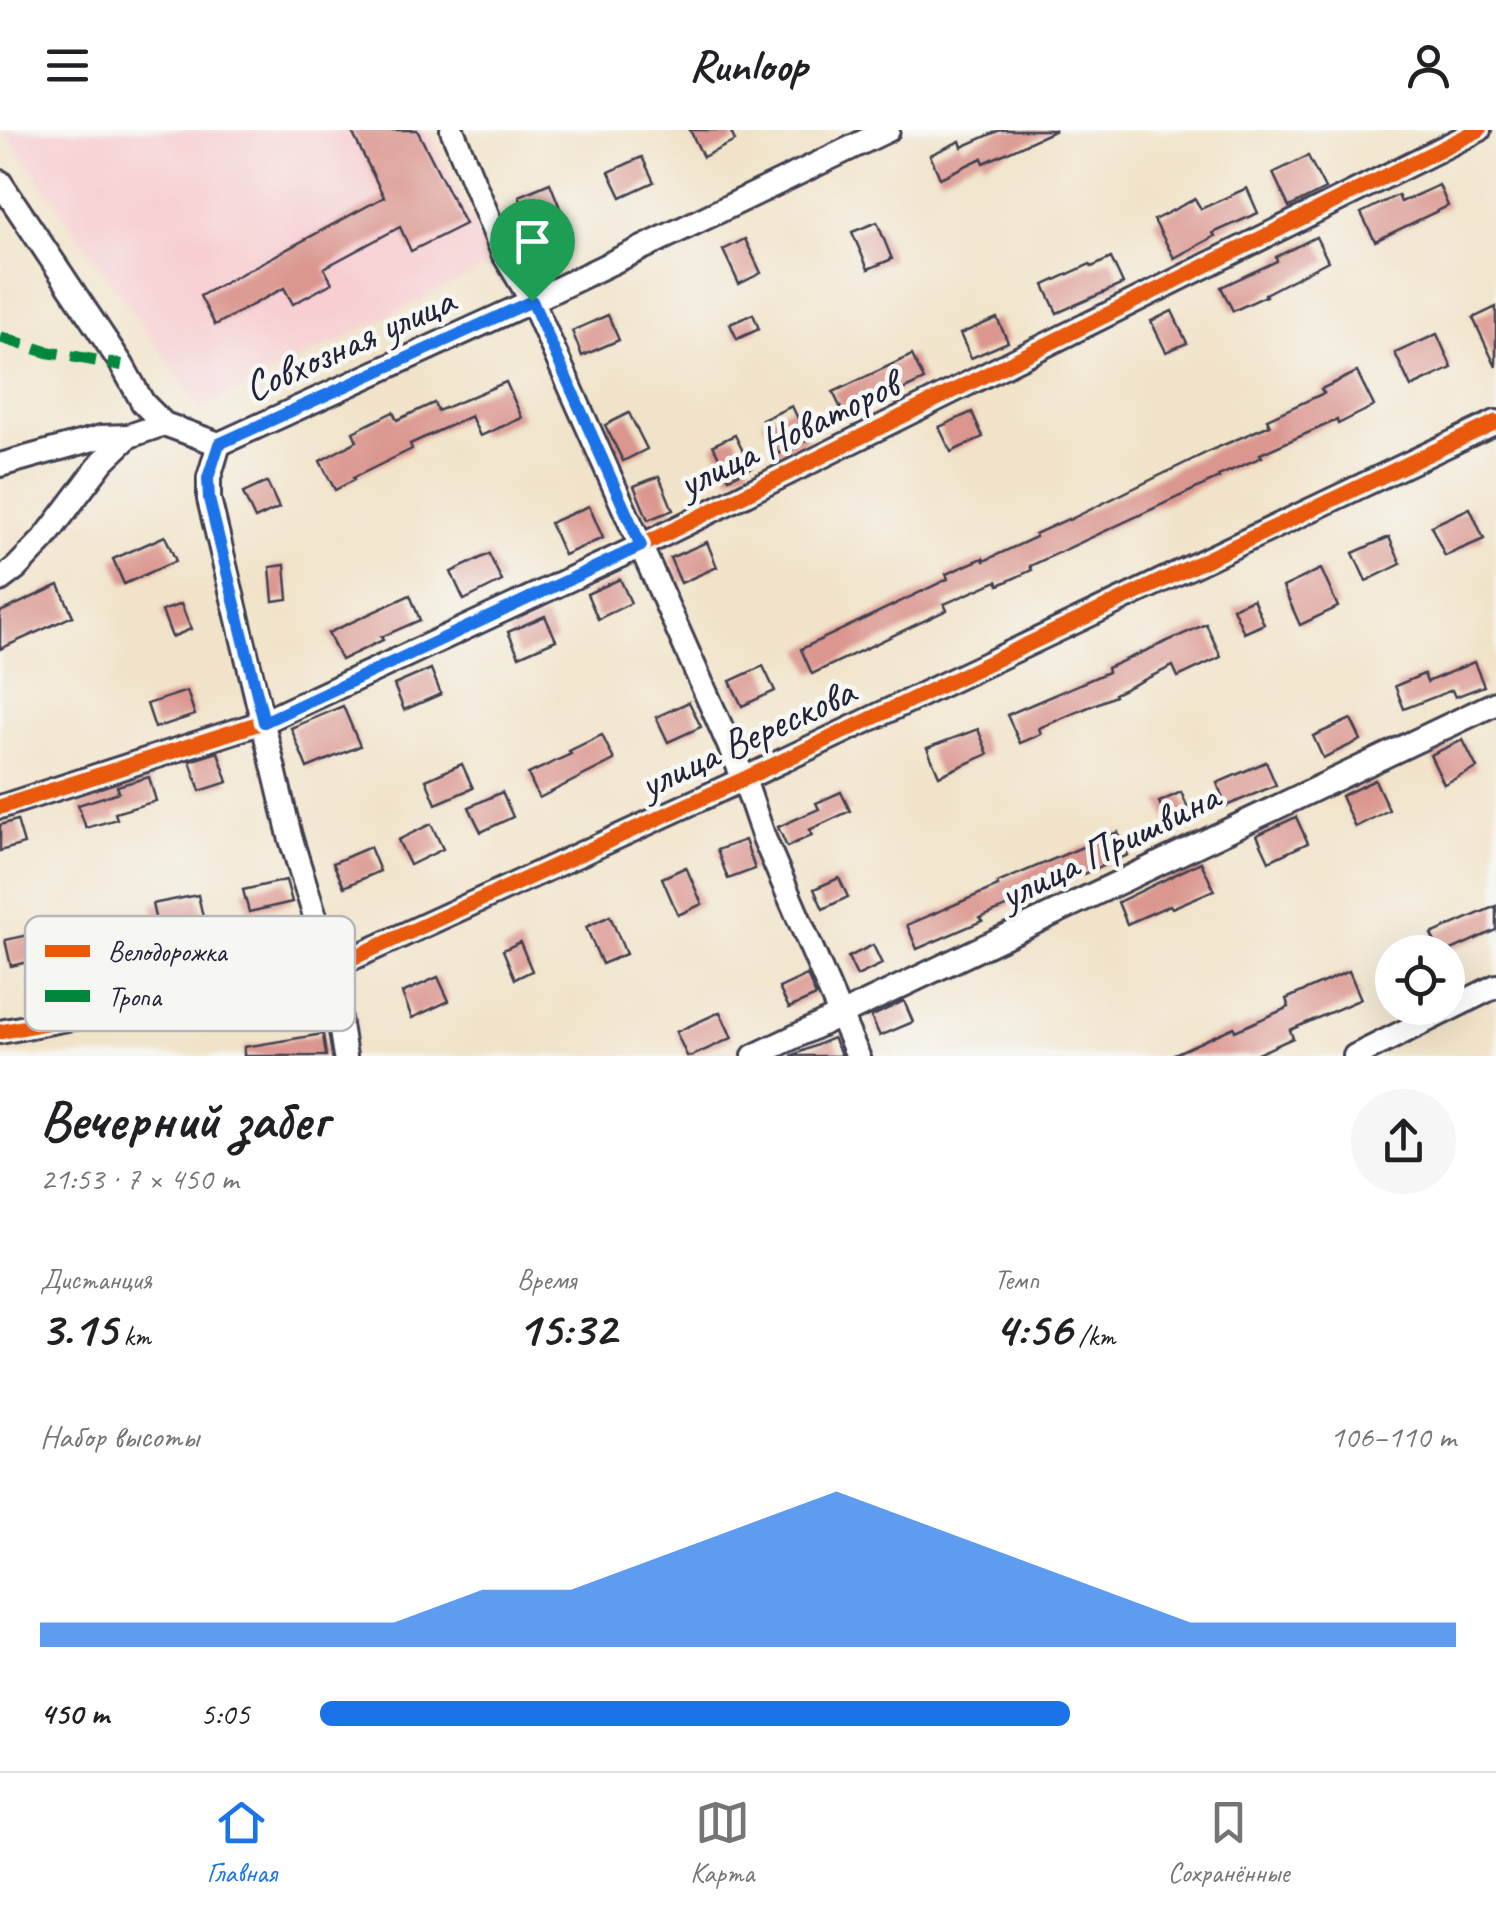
<!DOCTYPE html>
<html lang="ru">
<head>
<meta charset="utf-8">
<style>
  body { margin:0; font-family:Caveat,sans-serif; background:#f6f6f6; color:#202124; height:100vh; display:flex; flex-direction:column; font-size:38px; white-space:nowrap }
  * { box-sizing:border-box; margin:0 }
  p { font-size:32px; color:#757577 }
  .icon { flex:none; width:55px; height:55px; fill:none; stroke:currentColor; stroke-width:2; stroke-linecap:round; stroke-linejoin:round }
  .map { position:relative; height:926px; overflow:hidden }
  .sheet { display:flex; flex-direction:column; background:#fff; flex:1 }
  .sheet>* { flex:none }
  .controls { position:absolute; left:1375px; top:805px; display:grid; gap:20px }
  .controls a { display:grid; place-items:center; width:90px; height:90px; border-radius:50%; background:#fff; box-shadow:0 10px 40px #0002; font-size:50px }
  .pin { position:absolute; display:grid; place-items:center; width:85px; height:85px; color:#fff; margin:-102px -42px; border-radius:50% 50% 50% 0; rotate:-45deg; box-shadow:0 0 10px #0007 }
  .pin .icon { rotate:45deg }
  .round { display:grid; place-items:center; flex:none; width:105px; height:105px; border-radius:52px; background:#f6f6f6 }
  .head { display:flex; align-items:center; justify-content:space-between; height:170px; padding:0 40px }
  h1 { font-size:55px; font-weight:700; line-height:75px }
  .figures { display:grid; grid-template-columns:repeat(3,1fr); gap:15px; height:170px; padding:10px 40px }
  .figures div { display:grid; align-content:center }
  .figures b { font-size:50px; font-weight:700 }
  .figures small { font-size:28px; font-weight:400 }
  .figures p { font-size:28px }
  .chart { height:280px; padding:20px 40px }
  .chart p { display:flex; justify-content:space-between }
  .chart svg { width:100%; height:180px; margin-top:10px; fill:#1a73e8; opacity:.7 }
  ul { padding:0 40px; list-style:none; font-size:32px }
  li { display:grid; grid-template-columns:160px 120px 1fr; align-items:center; height:75px }
  li i { height:25px; border-radius:12px; background:#1a73e8 }
  header { display:flex; justify-content:space-between; align-items:center; height:130px; padding:0 40px; background:#fff; font-size:45px; font-weight:700 }
  .dock { display:flex; justify-content:space-around; align-items:center; height:140px; border-top:2px solid #e0e0e0; background:#fff; font-size:28px; color:#757577 }
  .dock a { display:grid; justify-items:center; gap:5px }
  .dock .selected { color:#1a73e8 }
  .map>svg:first-child { display:block }
  .built { fill:#f7cfd2 }
  .building { fill:#da968f }
  .lines { fill:none; stroke-linecap:round; stroke-linejoin:round }
  .minor-casing { stroke:#413f50; stroke-width:28 }
  .minor { stroke:#fff; stroke-width:22 }
  .quiet { stroke:#00873e; stroke-width:12; stroke-dasharray:25 12; stroke-linecap:butt }
  .cycleway-casing { stroke:#f6f6f2; stroke-width:21 }
  .cycleway { stroke:#e8590c; stroke-width:15 }
  .route-casing { stroke:#fff; stroke-width:20 }
  .route { stroke:#1a73e8; stroke-width:12 }
  .labels { text-anchor:middle; dominant-baseline:central; stroke-width:9; stroke-linejoin:round; paint-order:stroke }
  .street-label { font-size:42px; fill:#22223b; stroke:#f6f6f2 }
  .key { fill:#f6f6f2; stroke:#b6b6bb; stroke-width:2.5 }
  .key-label { font-size:28px; fill:#22223b }
</style>
</head>
<body>
<header><svg class="icon" aria-label="menu" viewBox="0 0 24 24"><path d="M4 6h16M4 12h16M4 18h16"/></svg>Runloop<svg class="icon" aria-label="person" viewBox="0 0 24 24"><circle cx="12" cy="8" r="4"/><path d="M4 21q1-7 8-7t8 7"/></svg></header>
<div class="map">
<svg width="1496" height="926" viewBox="0 0 1496 926">
  <rect width="100%" height="100%" fill="#f6f6f2"/>
  <filter id="ink" filterUnits="userSpaceOnUse"><feTurbulence type="fractalNoise" baseFrequency=".01" numOctaves="2"/><feDisplacementMap in="SourceGraphic" scale="20" xChannelSelector="R" yChannelSelector="G"/><feConvolveMatrix kernelMatrix="1 2 1 2 8 2 1 2 1" color-interpolation-filters="sRGB"/></filter>
  <filter id="wash" filterUnits="userSpaceOnUse"><feTurbulence type="fractalNoise" baseFrequency=".0048" numOctaves="4" result="noise"/><feDisplacementMap in="SourceGraphic" scale="40" xChannelSelector="R" yChannelSelector="G"/><feGaussianBlur stdDeviation="2.25" result="paint"/><feColorMatrix in="noise" values="0 0 0 0 0 0 0 0 0 0 0 0 0 0 0 0 0 1.4 0 .05"/><feComposite in="paint" operator="in"/></filter>
  <g filter="url(#wash)">
    <rect width="100%" height="100%" fill="#f1e3c9"/>
    <!-- built -->
    <polygon class="built" points="4,0 428,0 493,134 201,279"/>
    <g id="blocks">
      <!-- building -->
      <g class="building">
        <polygon points="351,0 417,0 465,94 411,121 400,97 324,138 332,153 293,174 284,158 215,195 200,166 384,67"/>
        <polygon points="690,0 730,0 735,11 703,27"/>
        <polygon points="1000,0 1056,0 984,33 982,28 940,48 930,25 960,11 962,17"/>
        <polygon points="1308,26 1325,59 1289,77 1273,43"/>
        <polygon points="642,27 654,52 621,67 609,42"/>
        <polygon points="550,53 566,93 535,106 519,66"/>
        <polygon points="1439,55 1448,76 1375,111 1361,83 1398,65 1401,72"/>
        <polygon points="1247,58 1258,83 1213,103 1215,106 1174,128 1154,90 1195,69 1201,79"/>
        <polygon points="877,92 892,129 868,139 852,102"/>
        <polygon points="1316,107 1328,131 1265,164 1266,166 1233,181 1221,157 1277,131 1276,127"/>
        <polygon points="745,109 761,143 739,154 723,120"/>
        <polygon points="1111,128 1123,154 1057,183 1044,155 1090,134 1092,137"/>
        <polygon points="1496,177 1496,237 1473,188"/>
        <polygon points="1172,181 1187,213 1166,222 1151,191"/>
        <polygon points="753,184 759,199 737,209 730,194"/>
        <polygon points="608,185 619,210 582,226 572,201"/>
        <polygon points="997,188 1008,212 971,228 960,204"/>
        <polygon points="1437,204 1452,238 1411,257 1395,223"/>
        <polygon points="912,225 924,250 845,287 833,262"/>
        <polygon points="1357,242 1374,276 1338,294 1337,290 1260,324 1262,327 1218,346 1219,348 1030,436 1032,440 999,455 997,451 944,474 947,480 812,544 801,519 948,449 946,444 983,428 984,431 1036,407 1035,404 1068,389 1069,390 1214,319 1270,295 1267,289 1324,263 1321,259"/>
        <polygon points="506,252 522,288 480,306 471,286 410,314 412,319 353,348 354,350 335,360 320,331 357,311 353,302 393,282 397,290 434,273 438,281"/>
        <polygon points="792,276 808,310 778,324 762,290"/>
        <polygon points="972,282 983,307 951,322 939,297"/>
        <polygon points="629,283 647,319 623,331 605,295"/>
        <polygon points="735,305 751,338 729,348 713,315"/>
        <polygon points="659,346 673,380 648,390 634,356"/>
        <polygon points="267,352 279,378 255,389 243,363"/>
        <polygon points="589,376 603,408 564,425 550,393"/>
        <polygon points="1470,378 1484,409 1445,426 1431,396"/>
        <polygon points="165,406 176,431 124,454 113,429"/>
        <polygon points="1389,407 1401,434 1366,451 1353,423"/>
        <polygon points="707,412 717,437 681,453 670,428"/>
        <polygon points="489,424 502,451 464,470 451,442"/>
        <polygon points="285,435 288,469 273,471 270,437"/>
        <polygon points="1321,439 1338,477 1300,495 1283,457"/>
        <polygon points="620,449 631,473 598,489 587,464"/>
        <polygon points="59,455 73,486 0,519 0,482"/>
        <polygon points="410,465 420,490 381,507 383,510 341,530 328,503"/>
        <polygon points="1253,469 1264,494 1244,503 1233,478"/>
        <polygon points="181,474 191,499 172,507 162,481"/>
        <polygon points="545,486 556,510 519,526 508,502"/>
        <polygon points="1206,494 1221,527 1178,547 1173,536 1114,564 1115,566 1039,598 1041,604 1020,613 1007,585 1108,542 1107,538"/>
        <polygon points="1474,532 1484,556 1455,567 1452,560 1404,579 1395,556 1424,544 1427,552"/>
        <polygon points="763,536 775,561 742,576 730,551"/>
        <polygon points="431,539 441,564 404,580 394,555"/>
        <polygon points="187,561 195,585 155,598 147,574"/>
        <polygon points="689,572 701,597 668,612 656,587"/>
        <polygon points="343,576 360,616 307,638 291,598"/>
        <polygon points="1351,589 1361,610 1323,628 1313,606"/>
        <polygon points="978,599 988,624 939,646 927,618"/>
        <polygon points="602,605 614,630 539,668 528,644 571,624 569,621"/>
        <polygon points="1463,610 1477,638 1444,654 1430,625"/>
        <polygon points="218,622 228,652 200,661 190,631"/>
        <polygon points="1266,632 1276,655 1226,676 1217,653"/>
        <polygon points="462,634 473,658 436,674 426,650"/>
        <polygon points="149,647 156,671 115,683 117,689 86,698 78,675 119,662 117,656"/>
        <polygon points="1375,650 1389,680 1355,697 1341,666"/>
        <polygon points="502,662 513,687 481,702 469,677"/>
        <polygon points="841,662 850,681 809,700 812,705 787,717 778,697 819,679 816,673"/>
        <polygon points="1181,662 1193,690 1172,700 1159,672"/>
        <polygon points="1296,687 1308,713 1269,731 1257,705"/>
        <polygon points="17,690 24,714 0,721 0,695"/>
        <polygon points="431,694 443,719 410,735 398,710"/>
        <polygon points="1118,702 1128,725 980,788 982,791 917,819 907,795 998,756 997,753"/>
        <polygon points="745,710 755,739 728,749 717,720"/>
        <polygon points="370,717 380,741 344,757 333,733"/>
        <polygon points="1201,732 1214,760 1172,778 1170,775 1127,794 1118,772"/>
        <polygon points="686,737 702,774 678,785 662,748"/>
        <polygon points="839,748 848,767 823,779 814,759"/>
        <polygon points="286,750 292,772 249,782 243,760"/>
        <polygon points="198,765 206,800 160,809 152,774"/>
        <polygon points="1496,776 1496,800 1447,822 1440,822 1431,804"/>
        <polygon points="610,786 626,824 602,834 586,797"/>
        <polygon points="102,790 106,810 57,821 58,825 11,836 5,810 52,800 52,803"/>
        <polygon points="520,812 532,841 515,849 503,820"/>
        <polygon points="873,815 882,834 857,846 848,827"/>
        <polygon points="1349,841 1361,869 1290,900 1293,908 1253,926 1170,926 1234,897 1235,901 1289,877 1286,869"/>
        <polygon points="807,845 816,866 789,878 779,858"/>
        <polygon points="438,847 449,871 412,888 402,863"/>
        <polygon points="904,871 913,892 880,906 871,887"/>
        <polygon points="720,882 732,908 692,926 687,926 676,902"/>
        <polygon points="323,904 326,926 244,926 244,917"/>
        <polygon points="833,908 842,926 791,926"/>
      </g>
    </g>
  </g>
  <g filter="url(#ink)">
    <use href="#blocks" fill-opacity="0" stroke="#413f50" stroke-width="2.5"/>
    <g class="lines">
      <!-- minor casing -->
      <g class="minor-casing">
        <g id="minor">
          <polyline points="452,0 503,123 532,171 744,649 764,708 858,926"/>
          <polyline points="0,52 122,235 143,273 164,294 219,314 209,348 209,369 290,706 331,838 345,926"/>
          <polyline points="219,314 532,171 888,0"/>
          <polyline points="0,335 101,307 129,306"/>
          <polyline points="0,450 16,438 44,409 103,331 129,306 164,294"/>
          <polyline points="0,677 263,592 641,416 1479,0"/>
          <polyline points="0,902 331,838 744,649 1496,292"/>
          <polyline points="754,926 1496,573"/>
          <polyline points="1355,926 1496,856"/>
        </g>
      </g>
      <!-- minor -->
      <use href="#minor" class="minor"/>
      <!-- quiet -->
      <polyline class="quiet" points="0,207 47,222 122,235"/>
      <!-- cycleway casing -->
      <g class="cycleway-casing">
        <g id="cycleway">
          <polyline points="0,677 263,592 641,416 1479,0"/>
          <polyline points="0,902 331,838 744,649 1496,292"/>
        </g>
      </g>
      <!-- cycleway -->
      <use href="#cycleway" class="cycleway"/>
    </g>
  </g>
  <g class="lines" filter="url(#ink)">
    <!-- route casing -->
    <g class="route-casing">
      <polygon id="route" points="532,171 641,416 264,592 209,369 208,348 219,314"/>
    </g>
    <!-- route -->
    <use href="#route" class="route"/>
  </g>
  <g class="labels">
    <!-- street labels -->
    <g class="street-label">
      <text transform="translate(349 214) rotate(-24)">Совхозная улица</text>
      <text transform="translate(788 304) rotate(-26)">улица Новаторов</text>
      <text transform="translate(747 608) rotate(-25)">улица Верескова</text>
      <text transform="translate(1109 716) rotate(-26)">улица Пришвина</text>
    </g>
  </g>
  <!-- legend -->
  <rect x="25" y="786" width="330" height="115" rx="15" class="key"/>
  <rect x="45" y="815" width="45" height="12" fill="#e8590c"/>
  <rect x="45" y="860" width="45" height="12" fill="#00873e"/>
  <g class="key-label">
    <text x="108" y="831">Велодорожка</text>
    <text x="108" y="876">Тропа</text>
  </g>
</svg>
<div class="controls">
<a><svg class="icon" aria-label="locate" viewBox="0 0 24 24"><circle cx="12" cy="12" r="6"/><path d="M12 2v4M12 18v4M2 12h4M18 12h4"/></svg></a>
</div>
<div class="pin" style="left:532px;top:171px;background:#1e9e55"><svg class="icon" aria-label="arrive" viewBox="0 0 24 24"><path d="M6 21V4h12l-3 4 3 4H6"/></svg></div>
</div>
<section class="sheet">
<div class="head"><div><h1>Вечерний забег</h1><p>21:53 · 7 × 450 m</p></div><a class="round"><svg class="icon" aria-label="share" viewBox="0 0 24 24"><path d="M12 15V3M7 8l5-5 5 5M5 13v7h14v-7"/></svg></a></div>
<div class="figures">
<div><p>Дистанция</p><b>3.15<small> km</small></b></div>
<div><p>Время</p><b>15:32</b></div>
<div><p>Темп</p><b>4:56<small> /km</small></b></div>
</div>
<div class="chart"><p><span>Набор высоты</span>106–110 m</p>
<svg viewBox="0 0 160 44" preserveAspectRatio="none"><path d="M0 44V38L10 38L20 38L30 38L40 38L50 30L60 30L70 22L80 14L90 6L100 14L110 22L120 30L130 38L140 38L150 38L160 38V44z"/></svg>
</div>
<ul>
<li><b>450 m</b>5:05<i style="width:66%"></i></li>
</ul>
</section>
<nav class="dock">
<a class="selected"><svg class="icon" aria-label="home" viewBox="0 0 24 24"><path d="M3 11l9-7 9 7M6 9v11h12V9"/></svg>Главная</a>
<a><svg class="icon" aria-label="map" viewBox="0 0 24 24"><path d="M3 6l6-2 6 2 6-2v14l-6 2-6-2-6 2zM9 4v14M15 6v14"/></svg>Карта</a>
<a><svg class="icon" aria-label="saved" viewBox="0 0 24 24"><path d="M7 4h10v16l-5-4-5 4z"/></svg>Сохранённые</a>
</nav>
</body>
</html>
